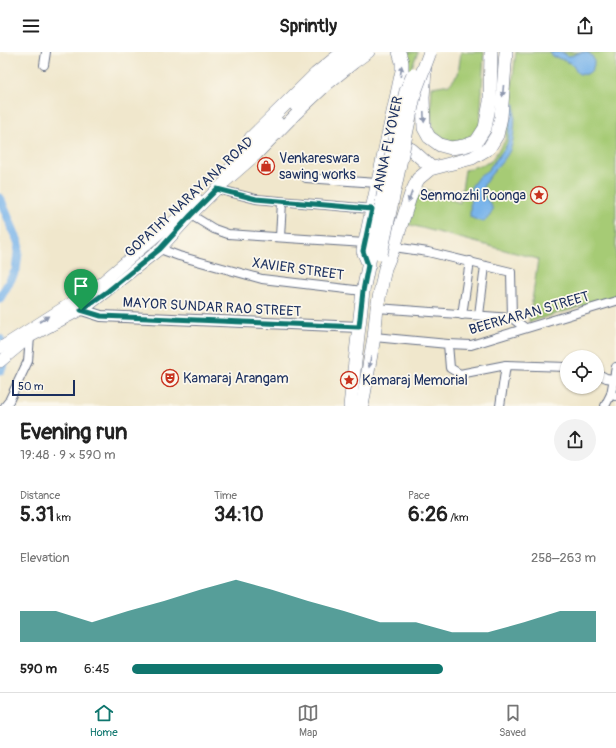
<!DOCTYPE html>
<html lang="en">
<head>
<meta charset="utf-8">
<style>
  body { margin:0; font-family:Pangolin,sans-serif; background:#f2f2f2; color:#222; height:100vh; display:flex; flex-direction:column; font-size:15px; white-space:nowrap }
  * { box-sizing:border-box; margin:0 }
  p { font-size:13px; color:#767676 }
  .icon { flex:none; width:22px; height:22px; fill:none; stroke:currentColor; stroke-width:2; stroke-linecap:round; stroke-linejoin:round }
  .map { position:relative; height:354px; overflow:hidden }
  .side { display:flex; flex-direction:column; background:#fff; flex:1 }
  .side>* { flex:none }
  .controls { position:absolute; left:560px; top:298px; display:grid; gap:8px }
  .controls a { display:grid; place-items:center; width:44px; height:44px; border-radius:50%; background:#fff; box-shadow:0 1px 3px #0004; font-size:20px }
  .scale { position:absolute; left:12px; bottom:10px; width:63px; box-sizing:border-box; padding-left:4px; border:2px solid #1b2f5e; border-top:0; font-size:11px; line-height:14px; white-space:nowrap; color:#1b2f5e; -webkit-text-stroke:3px #fbf7ec; paint-order:stroke }
  .pin { position:absolute; display:grid; place-items:center; width:34px; height:34px; color:#fff; margin:-41px -17px; border-radius:50% 50% 50% 0; rotate:-45deg; box-shadow:0 0 4px #0007 }
  .pin .icon { rotate:45deg }
  .round { display:grid; place-items:center; flex:none; width:42px; height:42px; border-radius:21px; background:#f2f2f2 }
  .overview { display:flex; align-items:center; justify-content:space-between; height:68px; padding:0 20px }
  h1 { font-size:22px; font-weight:700; line-height:30px }
  .figures { display:grid; grid-template-columns:repeat(3,1fr); gap:6px; height:68px; padding:4px 20px }
  .figures div { display:grid; align-content:center }
  .figures b { font-size:20px; font-weight:700 }
  .figures small { font-size:11px; font-weight:400 }
  .figures p { font-size:11px }
  .chart { height:112px; padding:8px 20px }
  .chart p { display:flex; justify-content:space-between }
  .chart svg { width:100%; height:72px; margin-top:4px; fill:#0f766e; opacity:.7 }
  ul { padding:0 20px; list-style:none; font-size:13px }
  li { display:grid; grid-template-columns:64px 48px 1fr; align-items:center; height:30px }
  li i { height:10px; border-radius:5px; background:#0f766e }
  header { display:flex; justify-content:space-between; align-items:center; height:52px; padding:0 20px; background:#fff; font-size:18px; font-weight:700 }
  .tabs { display:flex; justify-content:space-around; align-items:center; height:56px; border-top:1px solid #e0e0e0; background:#fff; font-size:11px; color:#767676 }
  .tabs a { display:grid; justify-items:center; gap:2px }
  .tabs .active { color:#0f766e }
  .map>svg:first-child { display:block }
  .green { fill:#a6cb75; stroke:#607d6a }
  .water { fill:#79b4ea; stroke:#4a72a4 }
  .lines { fill:none; stroke-linecap:round; stroke-linejoin:round }
  .canal { stroke:#79b4ea; stroke-width:9 }
  .minor-casing { stroke:#666f84; stroke-width:10 }
  .tertiary-casing { stroke:#666f84; stroke-width:12 }
  .secondary-casing { stroke:#666f84; stroke-width:12 }
  .primary-casing { stroke:#666f84; stroke-width:14 }
  .minor { stroke:#fff; stroke-width:8 }
  .tertiary { stroke:#fff; stroke-width:10 }
  .secondary { stroke:#fff; stroke-width:11 }
  .primary { stroke:#fff; stroke-width:13 }
  .primary-bridge-casing { stroke:#666f84; stroke-width:14; stroke-linecap:butt }
  .primary-bridge { stroke:#fff; stroke-width:13 }
  .oneway { fill:#8d97ae }
  .route-casing { stroke:#fff; stroke-width:8 }
  .route { stroke:#0f766e; stroke-width:5 }
  .labels { text-anchor:middle; dominant-baseline:central; stroke-width:3.5; stroke-linejoin:round; paint-order:stroke }
  .street-label { font-size:14px; fill:#1b2f5e; stroke:#fbf7ec }
  .poi-label { font-size:14px; fill:#1b2f5e; stroke:#fbf7ec; text-anchor:start }
</style>
</head>
<body>
<header><svg class="icon" aria-label="menu" viewBox="0 0 24 24"><path d="M4 6h16M4 12h16M4 18h16"/></svg>Sprintly<svg class="icon" aria-label="share" viewBox="0 0 24 24"><path d="M12 15V3M7 8l5-5 5 5M5 13v7h14v-7"/></svg></header>
<div class="map">
<svg width="616" height="354" viewBox="0 0 616 354">
  <rect width="100%" height="100%" fill="#fbf7ec"/>
  <filter id="ink" filterUnits="userSpaceOnUse"><feTurbulence type="fractalNoise" baseFrequency=".025" numOctaves="2"/><feDisplacementMap in="SourceGraphic" scale="8" xChannelSelector="R" yChannelSelector="G"/><feConvolveMatrix kernelMatrix="1 2 1 2 8 2 1 2 1" color-interpolation-filters="sRGB"/></filter>
  <filter id="wash" filterUnits="userSpaceOnUse"><feTurbulence type="fractalNoise" baseFrequency=".012" numOctaves="4" result="noise"/><feDisplacementMap in="SourceGraphic" scale="16" xChannelSelector="R" yChannelSelector="G"/><feGaussianBlur stdDeviation="0.9" result="paint"/><feColorMatrix in="noise" values="0 0 0 0 0 0 0 0 0 0 0 0 0 0 0 0 0 1.4 0 .05"/><feComposite in="paint" operator="in"/></filter>
  <g filter="url(#wash)">
    <rect width="100%" height="100%" fill="#f0e7cc"/>
    <!-- green -->
    <g class="green">
      <polygon points="404,0 418,0 409,22"/>
      <path d="M461,0H484L480,74C467,92 455,93 436,84C429,66 431,54 432,35L450,32L458,22Z"/>
      <polygon points="516,0 616,0 616,244 529,270 538,207 407,172 420,135 460,151 465,118 490,110 505,89"/>
    </g>
    <!-- water -->
    <g class="water">
      <path d="M550,0H562L568,4C574,4 578,0 583,0C600,0 596,26 580,22C575,21 576,16 572,13C567,8 559,7 552,4Z"/>
      <path d="M511,52H515C515,63 515,91 509,100C503,112 486,124 482,138C480,148 502,152 487,167C483,172 475,167 470,165L471,135L479,124L487,119L505,96L508,90Z"/>
    </g>
    <g class="lines">
      <!-- canal -->
      <g class="canal">
        <polyline points="0,146 19,192 16,218 0,246"/>
        <polyline points="0,287 7,306 0,319"/>
      </g>
    </g>
  </g>
  <g filter="url(#ink)">
    <g class="lines">
      <!-- minor casing -->
      <g class="minor-casing">
        <g id="minor">
          <polyline points="44,13 46,0"/>
          <polyline points="306,126 377,131"/>
          <polyline points="217,137 256,147 372,157"/>
          <polyline points="191,163 214,177 228,182 365,191"/>
          <polyline points="280,185 282,150"/>
          <polyline points="394,195 428,200 511,220 512,266"/>
          <polyline points="160,197 179,204 262,227 363,239"/>
          <polyline points="377,256 512,266 525,276"/>
          <polyline points="462,263 470,209"/>
          <polyline points="479,263 485,214"/>
          <polyline points="374,285 448,292 450,316 460,322 506,313 567,315"/>
          <polyline points="448,292 471,293 616,249"/>
          <polyline points="597,321 606,326 613,327"/>
          <polyline points="611,342 616,315"/>
          <polyline points="5,354 9,349 28,309 30,285"/>
          <polyline points="500,354 506,313"/>
          <polyline points="605,354 611,342 615,344"/>
        </g>
      </g>
      <!-- tertiary casing -->
      <g class="tertiary-casing">
        <polyline id="tertiary" points="76,256 101,264 359,275"/>
      </g>
      <!-- secondary casing -->
      <g class="secondary-casing">
        <g id="secondary">
          <polyline points="295,54 333,17 356,0"/>
          <polyline points="224,122 278,70"/>
          <polyline points="0,296 96,235 175,168 197,147"/>
          <polyline points="0,310 30,285 88,254 160,197 191,163 217,137 257,102 297,61 328,32 354,11 369,0"/>
        </g>
      </g>
      <!-- primary casing -->
      <g class="primary-casing">
        <g id="primary">
          <polyline points="425,18 423,45 424,76 429,85 440,93 451,96 464,94 476,90 485,76 490,50 491,0"/>
          <polyline points="395,89 412,98 432,116"/>
          <polyline points="244,102 251,86 316,22 343,0"/>
          <polyline points="369,213 363,199 402,19 402,10 399,0"/>
          <polyline points="350,354 363,239 370,205"/>
          <polyline points="362,354 374,285 377,256 385,216 394,195 411,142 418,127 430,117 472,106 489,96 497,83 501,65 506,0"/>
        </g>
      </g>
      <!-- minor -->
      <use href="#minor" class="minor"/>
      <!-- tertiary -->
      <use href="#tertiary" class="tertiary"/>
      <!-- secondary -->
      <use href="#secondary" class="secondary"/>
      <!-- primary -->
      <use href="#primary" class="primary"/>
      <!-- primary-bridge casing -->
      <g class="primary-bridge-casing">
        <g id="primary-bridge">
          <polyline points="372,198 396,80 406,39 413,23"/>
          <polyline points="381,202 415,40 430,0"/>
        </g>
      </g>
      <!-- primary-bridge -->
      <use href="#primary-bridge" class="primary-bridge"/>
    </g>
    <!-- one-way arrows -->
    <defs><path id="oneway-solid" d="M-6-.8H1V-3.2L6.5 0L1 3.2V.8H-6Z"/></defs>
    <g class="oneway">
      <use href="#oneway-solid" transform="translate(401 19) rotate(-83)"/>
      <use href="#oneway-solid" transform="translate(503 39) rotate(95)"/>
      <use href="#oneway-solid" transform="translate(424 65) rotate(88)"/>
      <use href="#oneway-solid" transform="translate(410 145) rotate(110)"/>
      <use href="#oneway-solid" transform="translate(44 267) rotate(-33)"/>
      <use href="#oneway-solid" transform="translate(370 310) rotate(100)"/>
    </g>
  </g>
  <g class="lines" filter="url(#ink)">
    <!-- route casing -->
    <g class="route-casing">
      <polygon id="route" points="217,137 256,147 372,157 363,199 368,213 363,239 359,275 101,264 81,258 108,239 160,197 191,163"/>
    </g>
    <!-- route -->
    <use href="#route" class="route"/>
  </g>
  <!-- icons -->
  <defs>
    <g id="shop-ring" transform="scale(0.9)"><circle r="9.5" fill="#fbf7ec" stroke="#c8321e" stroke-width="1.5"/><path d="M-5-2.5h2.3a2.7 3.5 0 0 1 5.4 0H5L5.5 6h-11ZM-1.5-2.5h3a1.5 2.3 0 0 0-3 0Z" fill="#c8321e"/></g>
    <g id="sight-ring" transform="scale(0.9)"><circle r="9.5" fill="#fbf7ec" stroke="#c8321e" stroke-width="1.5"/><path d="M0-6L1.8-2.2L6-1.7L2.9 1.2L3.7 5.4L0 3.3L-3.7 5.4L-2.9 1.2L-6-1.7L-1.8-2.2Z" fill="#c8321e"/></g>
    <g id="theatre-ring" transform="scale(0.9)"><circle r="9.5" fill="#fbf7ec" stroke="#c8321e" stroke-width="1.5"/><path d="M-5-5.5Q0-4 5-5.5V0Q5 5 0 6Q-5 5-5 0ZM-3.3-2.5H-1v1.5H-3.3ZM1-2.5H3.3v1.5H1ZM-2.8 1Q0 5.5 2.8 1Z" fill="#c8321e"/></g>
  </defs>
  <g fill-rule="evenodd">
    <use href="#shop-ring" x="266" y="114"/>
    <use href="#sight-ring" x="539" y="143"/>
    <use href="#theatre-ring" x="170" y="326"/>
    <use href="#sight-ring" x="349" y="328"/>
  </g>
  <g class="labels">
    <!-- street labels -->
    <g class="street-label">
      <text transform="translate(388 92) rotate(-78)">ANNA FLYOVER</text>
      <text transform="translate(189 145) rotate(-43)">GOPATHY NARAYANA ROAD</text>
      <text transform="translate(298 217) rotate(8)">XAVIER STREET</text>
      <text transform="translate(212 255) rotate(3)">MAYOR SUNDAR RAO STREET</text>
      <text transform="translate(529 261) rotate(-16)">BEERKARAN STREET</text>
    </g>
    <!-- poi labels -->
    <g class="poi-label">
      <text x="279" y="106">Venkareswara<tspan x="279" dy="16">sawing works</tspan></text>
      <text x="526" y="143" text-anchor="end">Senmozhi Poonga</text>
      <text x="183" y="326">Kamaraj Arangam</text>
      <text x="362" y="328">Kamaraj Memorial</text>
    </g>
  </g>
</svg>
<div class="controls">
<a><svg class="icon" aria-label="locate" viewBox="0 0 24 24"><circle cx="12" cy="12" r="6"/><path d="M12 2v4M12 18v4M2 12h4M18 12h4"/></svg></a>
</div>
<div class="scale">50 m</div>
<div class="pin" style="left:81px;top:258px;background:#1e9e55"><svg class="icon" aria-label="arrive" viewBox="0 0 24 24"><path d="M6 21V4h12l-3 4 3 4H6"/></svg></div>
</div>
<section class="side">
<div class="overview"><div><h1>Evening run</h1><p>19:48 · 9 × 590 m</p></div><a class="round"><svg class="icon" aria-label="share" viewBox="0 0 24 24"><path d="M12 15V3M7 8l5-5 5 5M5 13v7h14v-7"/></svg></a></div>
<div class="figures">
<div><p>Distance</p><b>5.31<small> km</small></b></div>
<div><p>Time</p><b>34:10</b></div>
<div><p>Pace</p><b>6:26<small> /km</small></b></div>
</div>
<div class="chart"><p><span>Elevation</span>258–263 m</p>
<svg viewBox="0 0 160 44" preserveAspectRatio="none"><path d="M0 44V25L10 25L20 32L30 25L40 19L50 12L60 6L70 12L80 19L90 25L100 32L110 32L120 38L130 38L140 32L150 25L160 25V44z"/></svg>
</div>
<ul>
<li><b>590 m</b>6:45<i style="width:67%"></i></li>
</ul>
</section>
<nav class="tabs">
<a class="active"><svg class="icon" aria-label="home" viewBox="0 0 24 24"><path d="M3 11l9-7 9 7M6 9v11h12V9"/></svg>Home</a>
<a><svg class="icon" aria-label="map" viewBox="0 0 24 24"><path d="M3 6l6-2 6 2 6-2v14l-6 2-6-2-6 2zM9 4v14M15 6v14"/></svg>Map</a>
<a><svg class="icon" aria-label="saved" viewBox="0 0 24 24"><path d="M7 4h10v16l-5-4-5 4z"/></svg>Saved</a>
</nav>
</body>
</html>
